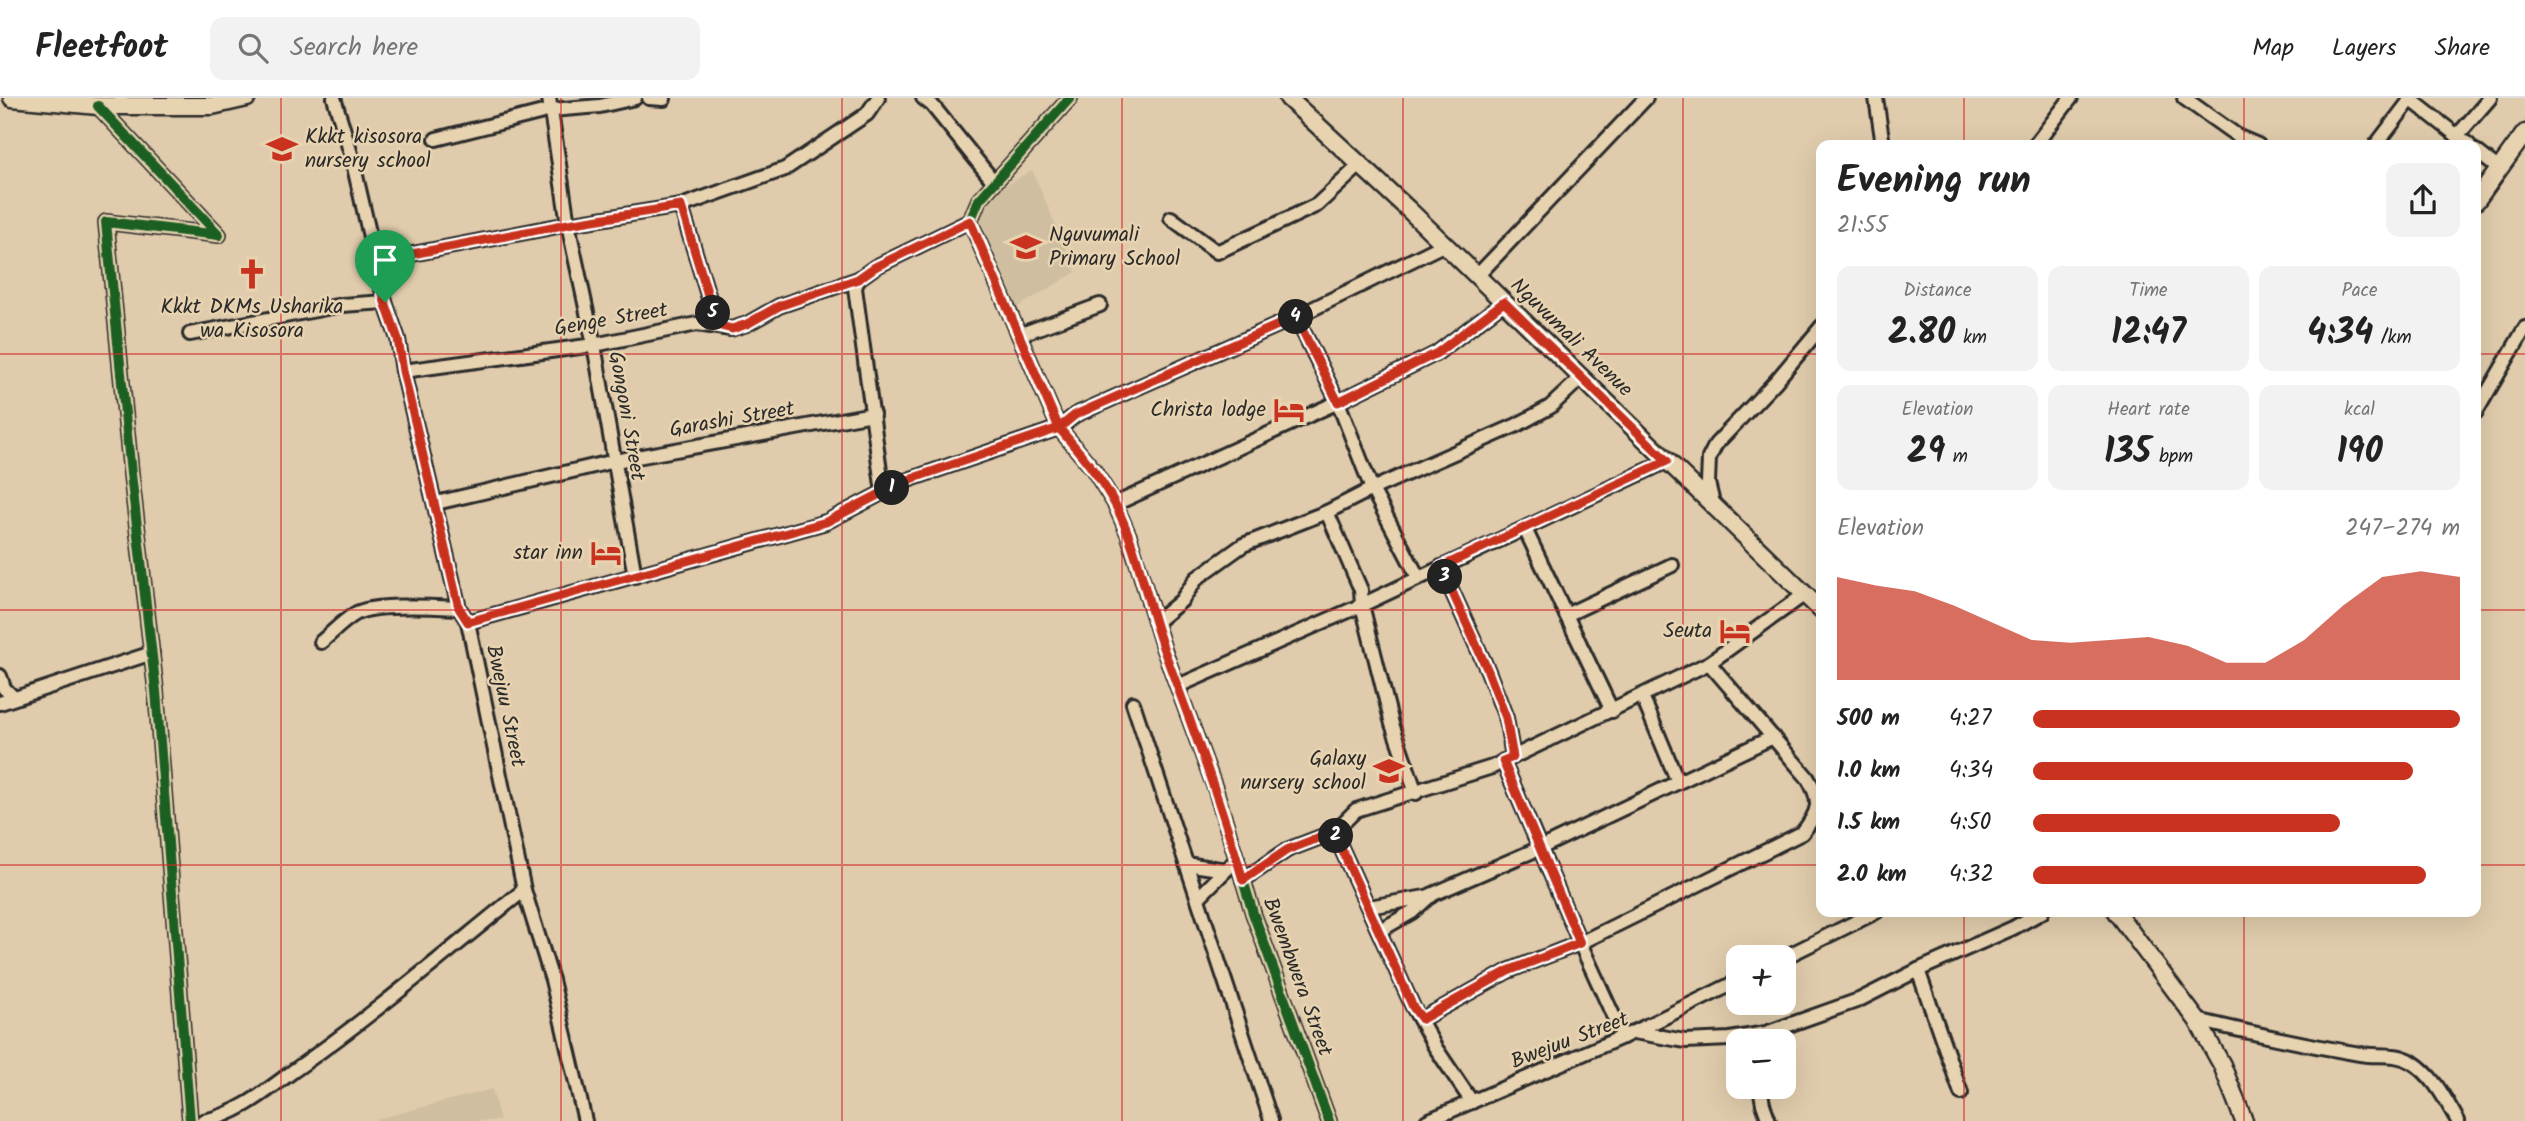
<!DOCTYPE html>
<html lang="en">
<head>
<meta charset="utf-8">
<style>
  body { margin:0; font-family:Kalam,sans-serif; background:#f2f2f2; color:#222; height:100vh; display:flex; flex-direction:column; font-size:26px; white-space:nowrap }
  * { box-sizing:border-box; margin:0 }
  p { font-size:23px; color:#767676 }
  .icon { flex:none; width:38px; height:38px; fill:none; stroke:currentColor; stroke-width:2; stroke-linecap:round; stroke-linejoin:round }
  .map { position:relative; flex:1; overflow:hidden }
  .drawer { position:absolute; left:1816px; top:42px; width:665px; height:777px; display:flex; flex-direction:column; background:#fff; border-radius:14px; box-shadow:0 7px 28px #0002 }
  .drawer>* { flex:none }
  .buttons { position:absolute; left:1726px; top:847px; display:grid; gap:14px }
  .buttons a { display:grid; place-items:center; width:70px; height:70px; border-radius:14px; background:#fff; box-shadow:0 7px 28px #0002; font-size:35px }
  .pin { position:absolute; display:grid; place-items:center; width:60px; height:60px; color:#fff; margin:-72px -30px; border-radius:50% 50% 50% 0; rotate:-45deg; box-shadow:0 0 7px #0007 }
  .pin .icon { rotate:45deg }
  .km { position:absolute; width:35px; height:35px; margin:-18px; border-radius:50%; background:#222; color:#fff; font-size:19px; line-height:35px; text-align:center }
  .round { display:grid; place-items:center; flex:none; width:74px; height:74px; border-radius:14px; background:#f2f2f2 }
  .overview { display:flex; align-items:center; justify-content:space-between; height:119px; padding:0 21px }
  h1 { font-size:38px; font-weight:600; line-height:52px }
  .stats { display:grid; grid-template-columns:repeat(3,1fr); gap:10px; height:119px; padding:7px 21px }
  .stats div { display:grid; align-content:center; border-radius:14px; background:#f2f2f2; text-align:center }
  .stats b { font-size:35px; font-weight:600 }
  .stats small { font-size:19px; font-weight:400 }
  .stats p { font-size:19px }
  .chart { height:196px; padding:14px 21px }
  .chart p { display:flex; justify-content:space-between }
  .chart svg { width:100%; height:126px; margin-top:7px; fill:#c8321e; opacity:.7 }
  ul { padding:0 21px; list-style:none; font-size:23px }
  li { display:grid; grid-template-columns:112px 84px 1fr; align-items:center; height:52px }
  li i { height:18px; border-radius:9px; background:#c8321e }
  header { display:flex; align-items:center; gap:42px; box-sizing:border-box; height:98px; padding:0 35px; background:#fff; border-bottom:2px solid #e0e0e0 }
  header strong { font-size:33px }
  nav { display:flex; gap:38px; margin-inline-start:auto; font-size:24px }
  .search { width:490px; height:63px; background:#f2f2f2; display:flex; align-items:center; gap:18px; box-sizing:border-box; padding:0 24px; border-radius:14px; color:#767676; font-size:26px }
  .map>svg:first-child { display:block }
  .built { fill:#d0bea0 }
  .lines { fill:none; stroke-linecap:round; stroke-linejoin:round }
  .minor-casing { stroke:#2b2b2b; stroke-width:18 }
  .tertiary-casing { stroke:#2b2b2b; stroke-width:21 }
  .minor { stroke:#e8d3b1; stroke-width:12 }
  .tertiary { stroke:#e8d3b1; stroke-width:16 }
  .cycleway-casing { stroke:#e8d3b1; stroke-width:15 }
  .cycleway { stroke:#1b5e20; stroke-width:10 }
  .route-casing { stroke:#fff; stroke-width:14 }
  .route { stroke:#c8321e; stroke-width:9 }
  .grid { fill:none; stroke:#d62828; stroke-width:2; stroke-opacity:0.55 }
  .labels { text-anchor:middle; dominant-baseline:central; stroke-width:5; stroke-linejoin:round; paint-order:stroke }
  .poi-label { font-size:21px; fill:#2b2b2b; stroke:#e8d3b1; text-anchor:end }
  .street-label { font-size:21px; fill:#2b2b2b; stroke:#e8d3b1 }
</style>
</head>
<body>
<header>
<strong>Fleetfoot</strong>
<div class="search"><svg class="icon" aria-label="search" viewBox="0 0 24 24"><circle cx="10" cy="10" r="6"/><path d="M15 15l6 6"/></svg>Search here</div>
<nav><a>Map</a><a>Layers</a><a>Share</a></nav>
</header>
<div class="map">
<svg width="2525" height="1023" viewBox="0 0 2525 1023">
  <rect width="100%" height="100%" fill="#e0ccac"/>
  <filter id="ink" filterUnits="userSpaceOnUse"><feTurbulence type="fractalNoise" baseFrequency=".0143" numOctaves="2"/><feDisplacementMap in="SourceGraphic" scale="14" xChannelSelector="R" yChannelSelector="G"/><feConvolveMatrix kernelMatrix="1 2 1 2 8 2 1 2 1" color-interpolation-filters="sRGB"/></filter>
  <g filter="url(#ink)">
    <!-- built -->
    <g class="built">
      <polygon points="1032,72 1076,174 1013,212 977,123 982,102"/>
      <polygon points="492,991 500,1023 378,1023 377,1021"/>
    </g>
    <g class="lines">
      <!-- minor casing -->
      <g class="minor-casing">
        <g id="minor">
          <polyline points="334,0 351,56 385,204 398,241 403,273 459,510 468,524 524,792 552,882 585,1023"/>
          <polyline points="549,0 568,126 594,247 635,478"/>
          <polyline points="649,0 664,1"/>
          <polyline points="923,0 932,7 994,84"/>
          <polyline points="1070,0 979,102 970,123 1059,330 1093,371 1115,406 1129,438 1164,552 1216,693 1253,815 1329,1023"/>
          <polyline points="1876,0 1883,47"/>
          <polyline points="2184,0 2239,39 2258,47"/>
          <polyline points="2409,0 2469,47"/>
          <polyline points="98,8 219,137 106,124 131,376 156,593 190,1023"/>
          <polyline points="2457,38 2490,0"/>
          <polyline points="436,41 551,12 600,8 635,0"/>
          <polyline points="2035,47 2071,0"/>
          <polyline points="2376,47 2411,1"/>
          <polyline points="2476,53 2499,71"/>
          <polyline points="681,108 717,227"/>
          <polyline points="1171,120 1217,154 1317,107 1360,67"/>
          <polyline points="376,163 568,126 681,108 785,71 867,16 878,0"/>
          <polyline points="1477,178 1646,0"/>
          <polyline points="858,181 855,190 883,395"/>
          <polyline points="1296,219 1338,304 1372,391 1418,479"/>
          <polyline points="190,236 342,207 385,204"/>
          <polyline points="1019,237 1100,207"/>
          <polyline points="403,273 594,247 697,226 731,231 747,226 779,208 858,181 875,169 970,123"/>
          <polyline points="2476,314 2525,230"/>
          <polyline points="436,405 615,363 873,316"/>
          <polyline points="1115,406 1338,304 1437,255 1504,204"/>
          <polyline points="1714,409 1708,385 1709,360 1716,346 1776,283 1822,228"/>
          <polyline points="1327,414 1361,492 1362,507 1392,626 1416,695"/>
          <polyline points="1525,431 1612,613"/>
          <polyline points="1441,469 1488,573 1506,620 1513,659"/>
          <polyline points="1566,517 1672,467"/>
          <polyline points="468,524 826,424 905,383 1059,330 1075,317 1296,219 1445,146"/>
          <polyline points="1156,524 1181,503 1197,480 1243,447 1327,414 1372,391 1517,327 1550,309 1582,279"/>
          <path d="M321,544C332,535 343,523 355,516C373,505 437,509 459,510"/>
          <polyline points="0,578 4,590 14,600"/>
          <polyline points="1178,588 1362,507 1667,363"/>
          <polyline points="1642,598 1678,684"/>
          <polyline points="0,605 152,555"/>
          <polyline points="1133,605 1271,1022"/>
          <polyline points="1503,663 1580,845 1623,939"/>
          <polyline points="1334,734 1413,909 1435,949 1472,1004"/>
          <polyline points="1186,766 1226,772"/>
          <polyline points="1243,782 1287,752 1334,734 1356,712 1492,669 1709,565 1805,496"/>
          <polyline points="1199,799 1237,761"/>
          <polyline points="1369,809 1431,798"/>
          <polyline points="1379,833 1412,814 1431,797 1540,750 1773,639"/>
          <polyline points="1783,860 1876,814"/>
          <polyline points="1918,872 1961,995"/>
          <path d="M1422,921L1508,873L1580,845L1802,735C1820,713 1822,703 1807,679L1709,565"/>
          <path d="M2197,922C2251,935 2305,947 2360,956C2378,959 2396,954 2412,964C2434,978 2445,1001 2458,1023"/>
          <polyline points="1634,934 1738,883"/>
          <polyline points="1760,989 1763,1006 1769,1023"/>
          <path d="M203,1023C237,1017 265,994 292,974C372,918 448,853 524,792"/>
          <polyline points="1427,1023 1634,934 1685,943 1730,941 1766,935 1859,902 1918,872 2013,830 2042,814"/>
        </g>
      </g>
      <!-- tertiary casing -->
      <g class="tertiary-casing">
        <g id="tertiary">
          <polyline points="12,0 98,8 212,8 247,0"/>
          <polyline points="1288,0 1408,111 1822,513"/>
          <polyline points="2476,103 2525,35"/>
          <polyline points="2116,814 2197,922 2222,967 2244,1023"/>
        </g>
      </g>
      <!-- minor -->
      <use href="#minor" class="minor"/>
      <!-- tertiary -->
      <use href="#tertiary" class="tertiary"/>
      <!-- cycleway casing -->
      <g class="cycleway-casing">
        <g id="cycleway">
          <polyline points="1070,0 979,102 970,123 1059,330 1093,371 1115,406 1129,438 1164,552 1216,693 1253,815 1329,1023"/>
          <polyline points="98,8 219,137 106,124 131,376 156,593 190,1023"/>
        </g>
      </g>
      <!-- cycleway -->
      <use href="#cycleway" class="cycleway"/>
    </g>
  </g>
  <g class="lines" filter="url(#ink)">
    <!-- route casing -->
    <g class="route-casing">
      <path id="route" d="M385,204L398,241L403,273L459,510L468,524L826,424L905,383L1059,330C1080,355 1101,379 1116,408C1139,454 1147,506 1165,555C1193,630 1221,705 1243,782L1287,752L1334,734L1413,909L1422,921L1508,873L1580,845L1503,663L1513,659L1506,620L1488,573L1441,469L1667,363L1504,204L1437,255L1338,304L1296,219L1075,317L1059,330L970,123L875,169L858,181L779,208L747,226L732,231L717,227L681,108L568,126L376,163L385,204"/>
    </g>
    <!-- route -->
    <use href="#route" class="route"/>
  </g>
  <!-- grid -->
  <path class="grid" d="M281,0V1023M561,0V1023M842,0V1023M1122,0V1023M1403,0V1023M1683,0V1023M1964,0V47M2244,0V47M0,256H1822M2476,256H2525M0,512H1822M2476,512H2525M0,767H1822M2476,767H2525M1964,814V1023M2244,814V1023"/>
  <!-- icons -->
  <defs>
    <g id="school-bare" transform="scale(2.415)"><path d="M0-5L7-2L0 1L-7-2ZM-4 1L0 2.5L4 1V4Q0 6-4 4Z" fill="#c8321e" stroke="#e8d3b1" stroke-width="2.5" paint-order="stroke"/></g>
    <g id="church-bare" transform="scale(2.415)"><path d="M-1.2-6h2.4v3.5h3.3v2.4h-3.3V6h-2.4V-.1h-3.3v-2.4h3.3Z" fill="#c8321e" stroke="#e8d3b1" stroke-width="2.5" paint-order="stroke"/></g>
    <g id="hotel-bare" transform="scale(2.415)"><path d="M-6-4.5h1.5V1H6V5H4.5V3h-9V5H-6ZM-4 0a1.8 1.8 0 1 1 3.6 0ZM.5 0V-2.5h3Q6-2.5 6 0Z" fill="#c8321e" stroke="#e8d3b1" stroke-width="2.5" paint-order="stroke"/></g>
  </defs>
  <g fill-rule="evenodd">
    <use href="#school-bare" x="282" y="51"/>
    <use href="#school-bare" x="1026" y="149"/>
    <use href="#church-bare" x="252" y="176"/>
    <use href="#hotel-bare" x="1289" y="312"/>
    <use href="#hotel-bare" x="606" y="455"/>
    <use href="#hotel-bare" x="1735" y="533"/>
    <use href="#school-bare" x="1389" y="673"/>
  </g>
  <g class="labels">
    <!-- poi labels -->
    <g class="poi-label">
      <text x="305" y="39" text-anchor="start">Kkkt kisosora<tspan x="305" dy="24">nursery school</tspan></text>
      <text x="1049" y="137" text-anchor="start">Nguvumali<tspan x="1049" dy="24">Primary School</tspan></text>
      <text x="252" y="209" text-anchor="middle">Kkkt DKMs Usharika<tspan x="252" dy="24">wa Kisosora</tspan></text>
      <text x="1266" y="312">Christa lodge</text>
      <text x="583" y="455">star inn</text>
      <text x="1712" y="533">Seuta</text>
      <text x="1366" y="661">Galaxy<tspan x="1366" dy="24">nursery school</tspan></text>
    </g>
    <!-- street labels -->
    <g class="street-label">
      <text transform="translate(611 222) rotate(-10)">Genge Street</text>
      <text transform="translate(1571 240) rotate(44)">Nguvumali Avenue</text>
      <text transform="translate(626 318) rotate(80)">Gongoni Street</text>
      <text transform="translate(732 322) rotate(-10)">Garashi Street</text>
      <text transform="translate(505 608) rotate(78)">Bwejuu Street</text>
      <text transform="translate(1297 879) rotate(70)">Bwembwera Street</text>
      <text transform="translate(1570 943) rotate(-21)">Bwejuu Street</text>
    </g>
  </g>
</svg>
<div class="buttons">
<a>+</a>
<a>−</a>
</div>
<div class="pin" style="left:385px;top:204px;background:#1e9e55"><svg class="icon" aria-label="arrive" viewBox="0 0 24 24"><path d="M6 21V4h12l-3 4 3 4H6"/></svg></div>
<b class="km" style="left:892px;top:390px">1</b>
<b class="km" style="left:1336px;top:738px">2</b>
<b class="km" style="left:1445px;top:479px">3</b>
<b class="km" style="left:1296px;top:219px">4</b>
<b class="km" style="left:713px;top:215px">5</b>
<section class="drawer">
<div class="overview"><div><h1>Evening run</h1><p>21:55</p></div><a class="round"><svg class="icon" aria-label="share" viewBox="0 0 24 24"><path d="M12 15V3M7 8l5-5 5 5M5 13v7h14v-7"/></svg></a></div>
<div class="stats">
<div><p>Distance</p><b>2.80<small> km</small></b></div>
<div><p>Time</p><b>12:47</b></div>
<div><p>Pace</p><b>4:34<small> /km</small></b></div>
</div>
<div class="stats">
<div><p>Elevation</p><b>29<small> m</small></b></div>
<div><p>Heart rate</p><b>135<small> bpm</small></b></div>
<div><p>kcal</p><b>190</b></div>
</div>
<div class="chart"><p><span>Elevation</span>247–274 m</p>
<svg viewBox="0 0 160 44" preserveAspectRatio="none"><path d="M0 44V8L10 11L20 13L30 18L40 24L50 30L60 31L70 30L80 29L90 32L100 38L110 38L120 30L130 18L140 8L150 6L160 8V44z"/></svg>
</div>
<ul>
<li><b>500 m</b>4:27<i style="width:100%"></i></li>
<li><b>1.0 km</b>4:34<i style="width:89%"></i></li>
<li><b>1.5 km</b>4:50<i style="width:72%"></i></li>
<li><b>2.0 km</b>4:32<i style="width:92%"></i></li>
</ul>
</section>
</div>
</body>
</html>
